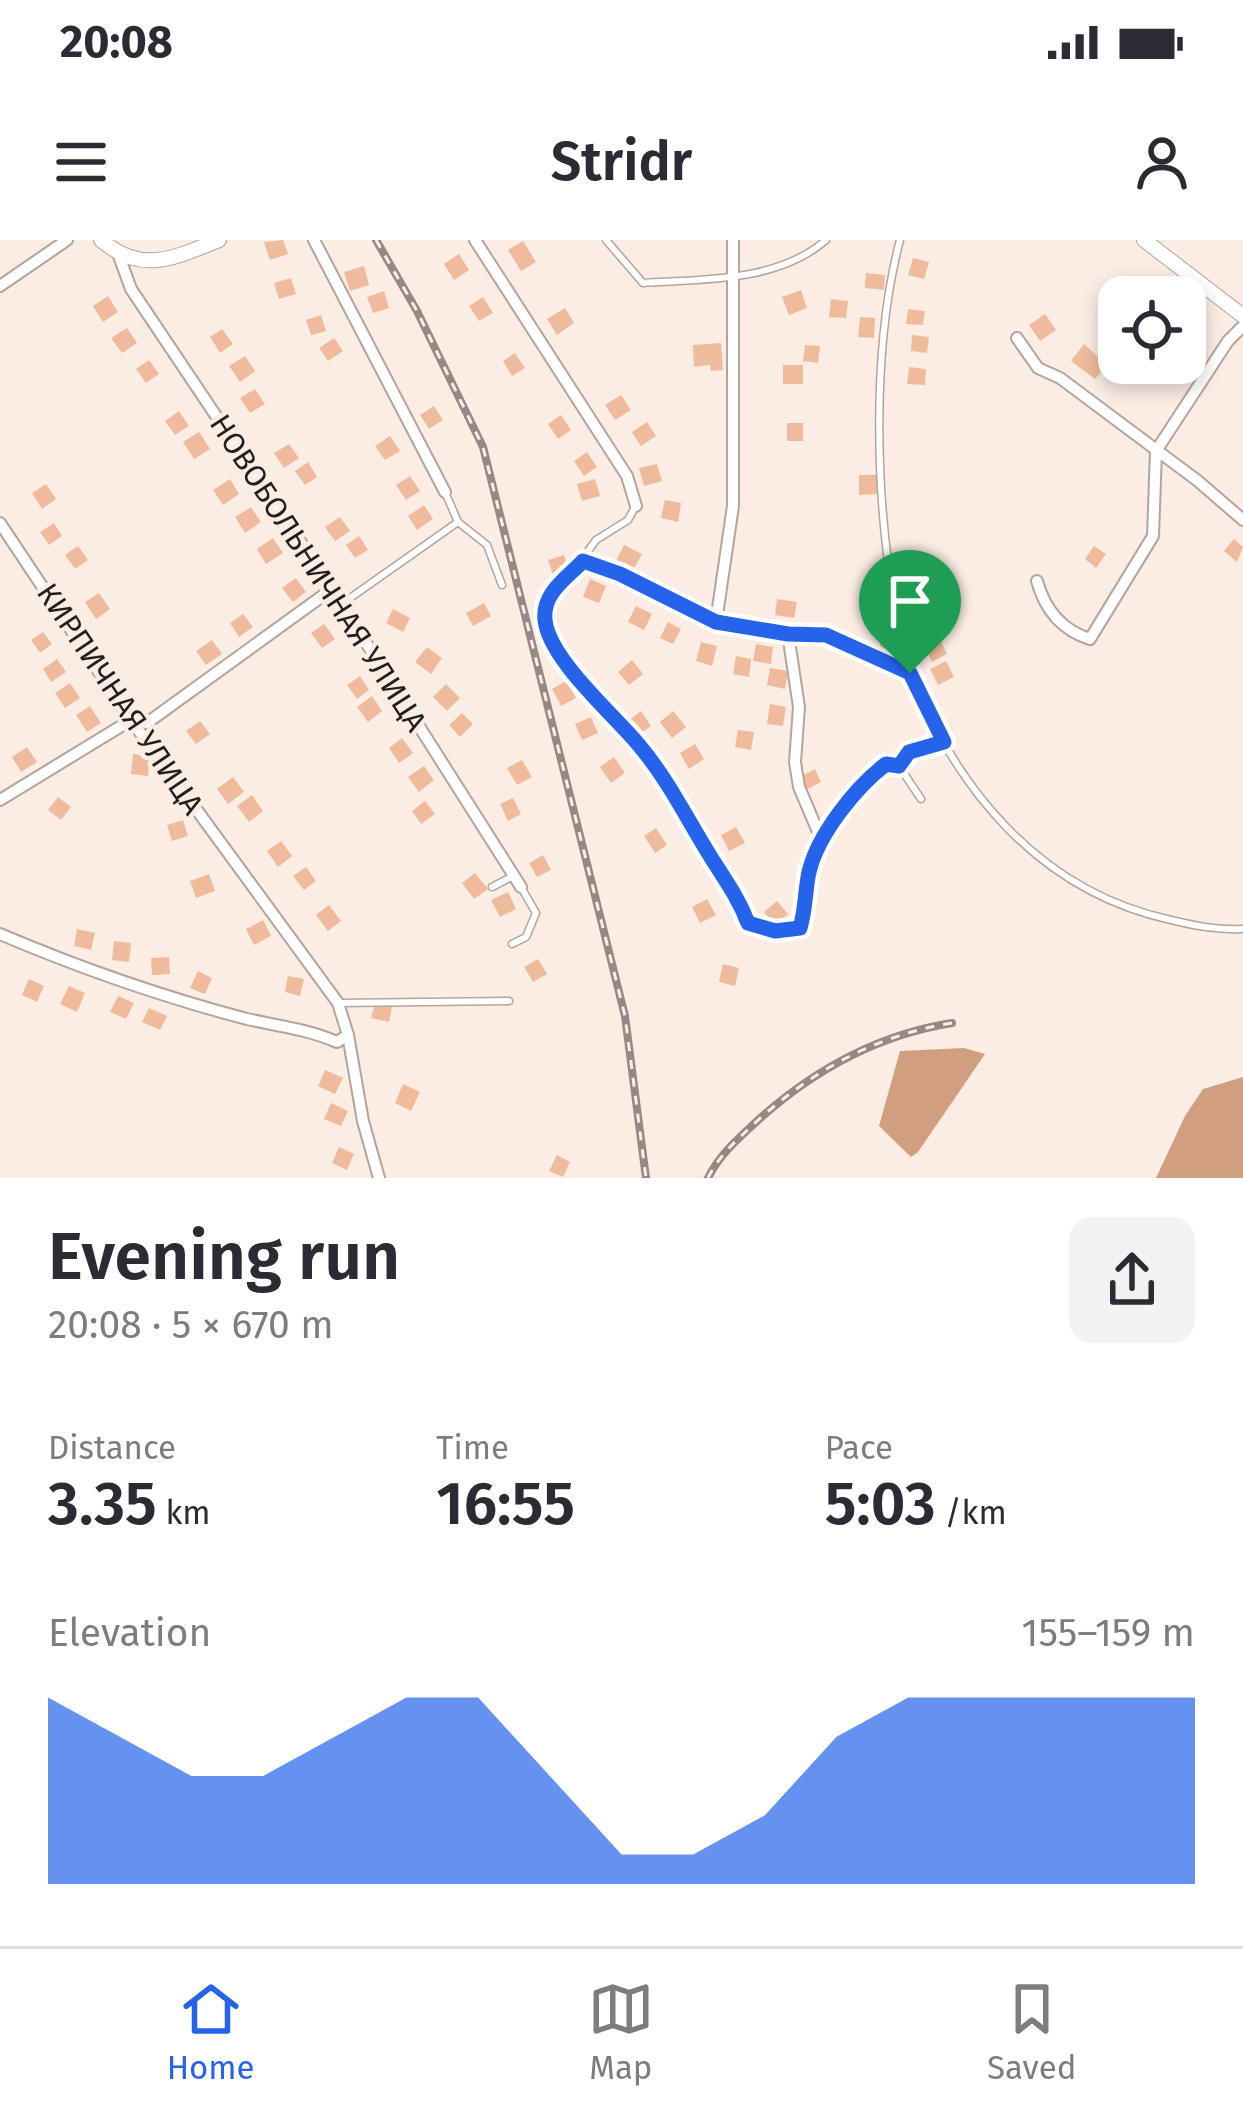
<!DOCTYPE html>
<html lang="en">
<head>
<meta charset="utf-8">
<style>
  body { margin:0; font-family:"Fira Sans",sans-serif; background:#f2f2f3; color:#2b2b33; height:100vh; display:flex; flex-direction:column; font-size:45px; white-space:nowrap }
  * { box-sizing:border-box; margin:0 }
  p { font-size:39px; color:#7c7c81 }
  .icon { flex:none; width:66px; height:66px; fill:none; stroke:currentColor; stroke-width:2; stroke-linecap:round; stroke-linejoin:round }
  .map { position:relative; height:938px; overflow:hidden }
  .drawer { display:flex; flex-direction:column; background:#fff; flex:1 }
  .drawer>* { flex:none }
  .tools { position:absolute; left:1098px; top:36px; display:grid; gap:24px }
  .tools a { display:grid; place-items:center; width:108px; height:108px; border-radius:24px; background:#fff; box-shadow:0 6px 18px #0003; font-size:60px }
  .pin { position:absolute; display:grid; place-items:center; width:102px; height:102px; color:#fff; margin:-123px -51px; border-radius:50% 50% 50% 0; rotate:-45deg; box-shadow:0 0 12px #0007 }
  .pin .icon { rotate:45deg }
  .round { display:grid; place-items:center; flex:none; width:126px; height:126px; border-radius:24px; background:#f2f2f3 }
  .head { display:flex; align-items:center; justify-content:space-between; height:204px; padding:0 48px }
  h1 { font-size:66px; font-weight:600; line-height:90px }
  .figures { display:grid; grid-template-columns:repeat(3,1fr); gap:18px; height:204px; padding:12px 48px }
  .figures div { display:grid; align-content:center }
  .figures b { font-size:60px; font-weight:600 }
  .figures small { font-size:33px; font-weight:400 }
  .figures p { font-size:33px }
  .chart { height:336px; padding:24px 48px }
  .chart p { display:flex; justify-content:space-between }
  .chart svg { width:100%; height:216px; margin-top:12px; fill:#2563eb; opacity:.7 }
  .status { display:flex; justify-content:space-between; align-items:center; height:84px; padding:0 60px; background:#fff; direction:ltr }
  .status svg { height:33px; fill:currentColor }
  header { display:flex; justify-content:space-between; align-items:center; height:156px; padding:0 48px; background:#fff; font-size:54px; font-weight:600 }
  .tab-bar { display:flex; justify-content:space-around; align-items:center; height:168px; border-top:3px solid #e1e1e2; background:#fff; font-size:33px; color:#7c7c81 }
  .tab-bar a { display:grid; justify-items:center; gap:6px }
  .tab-bar .selected { color:#2563eb }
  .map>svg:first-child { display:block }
  .water { fill:#d19f80 }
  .building { fill:#efbb9c }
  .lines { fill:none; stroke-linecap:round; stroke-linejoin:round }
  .service-casing { stroke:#b3a59c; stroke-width:9 }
  .minor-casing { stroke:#b3a59c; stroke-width:14 }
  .tertiary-casing { stroke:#b3a59c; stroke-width:16 }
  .service { stroke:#fff; stroke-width:6 }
  .minor { stroke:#fff; stroke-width:10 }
  .tertiary { stroke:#fff; stroke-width:14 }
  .rail-casing { stroke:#948984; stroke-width:8 }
  .rail { stroke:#fbece4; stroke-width:3; stroke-dasharray:9; stroke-linecap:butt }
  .route-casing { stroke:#fff; stroke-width:24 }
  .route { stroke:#2563eb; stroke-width:15 }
  .labels { text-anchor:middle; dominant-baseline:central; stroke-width:9; stroke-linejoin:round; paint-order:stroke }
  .street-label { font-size:30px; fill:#231e1b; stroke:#fbece4 }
</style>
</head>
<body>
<div class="status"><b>20:08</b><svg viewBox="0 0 49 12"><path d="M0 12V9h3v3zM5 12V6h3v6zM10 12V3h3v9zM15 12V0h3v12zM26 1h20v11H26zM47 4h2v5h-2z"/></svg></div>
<header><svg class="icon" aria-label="menu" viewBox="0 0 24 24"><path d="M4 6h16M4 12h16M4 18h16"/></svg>Stridr<svg class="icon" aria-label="person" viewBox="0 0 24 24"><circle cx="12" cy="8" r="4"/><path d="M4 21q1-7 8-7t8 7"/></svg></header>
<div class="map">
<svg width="1243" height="938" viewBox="0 0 1243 938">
  <rect width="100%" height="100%" fill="#fbece4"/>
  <!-- water -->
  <g class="water">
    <polygon points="964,808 985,814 918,912 911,917 879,886 900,811"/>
    <polygon points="1243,837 1243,938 1156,938 1185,876 1203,849"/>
  </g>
  <!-- building -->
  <g class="building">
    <polygon points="283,0 288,14 270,20 264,2"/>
    <polygon points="523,1 536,22 521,31 508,10"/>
    <polygon points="459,14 469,30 454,40 444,24"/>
    <polygon points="913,18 929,22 924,39 908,35"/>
    <polygon points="364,26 369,45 350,51 344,32"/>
    <polygon points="866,33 885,35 884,50 865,48"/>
    <polygon points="291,38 296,54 279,59 274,43"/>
    <polygon points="801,50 807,68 789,75 782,57"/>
    <polygon points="384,51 389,68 373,73 367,57"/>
    <polygon points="108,56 118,72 103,82 93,66"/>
    <polygon points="483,57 493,73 479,81 469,66"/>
    <polygon points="831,59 848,61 846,78 829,77"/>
    <polygon points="565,68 574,83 557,95 547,79"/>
    <polygon points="908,69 925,71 923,85 906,84"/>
    <polygon points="1045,74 1056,90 1040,101 1029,85"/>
    <polygon points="321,75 326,91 311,95 306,80"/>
    <polygon points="860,77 875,78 874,98 858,97"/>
    <polygon points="1192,87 1204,97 1194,111 1185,104"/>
    <polygon points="127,88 137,103 122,113 111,98"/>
    <polygon points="222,89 233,104 220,113 210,97"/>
    <polygon points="912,95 929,97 927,113 911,111"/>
    <polygon points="334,98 343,111 328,121 319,108"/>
    <polygon points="721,103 723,130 711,131 710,125 694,127 693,105"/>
    <polygon points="1084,104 1107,125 1095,139 1071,121"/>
    <polygon points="805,105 820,106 818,123 803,121"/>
    <polygon points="515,113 525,128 512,136 503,121"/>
    <polygon points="245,116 255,131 240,142 229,126"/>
    <polygon points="149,120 159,134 146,143 136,129"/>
    <rect x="783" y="125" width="20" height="19"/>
    <polygon points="909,127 926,129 925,145 907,144"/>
    <polygon points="255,149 265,164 250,173 240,158"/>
    <polygon points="621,155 631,170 615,180 605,165"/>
    <polygon points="434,166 443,180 429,189 420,175"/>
    <polygon points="179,171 189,186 175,195 165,181"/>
    <polygon points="561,175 571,190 558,199 548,184"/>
    <polygon points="647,182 656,196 641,206 632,192"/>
    <rect x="787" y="183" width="16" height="18"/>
    <polygon points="199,192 210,209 194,219 183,202"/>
    <polygon points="390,196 400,211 385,220 375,206"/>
    <polygon points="289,204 299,218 284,228 274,213"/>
    <polygon points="587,212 597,227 584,236 574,221"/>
    <polygon points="308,222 317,237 305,245 295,231"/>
    <polygon points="657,224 662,241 644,246 639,228"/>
    <polygon points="859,235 879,235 879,254 859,255"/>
    <polygon points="410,236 420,251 406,260 396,245"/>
    <polygon points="230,239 239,254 223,265 213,250"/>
    <polygon points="595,239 600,256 582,261 577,244"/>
    <polygon points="46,244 56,259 42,269 32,253"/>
    <polygon points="665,260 681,263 678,282 661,278"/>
    <polygon points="424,265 433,279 417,290 408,276"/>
    <polygon points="251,267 261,282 245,293 235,277"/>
    <polygon points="340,277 350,291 335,301 325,287"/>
    <polygon points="54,283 62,296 49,305 40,292"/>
    <polygon points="359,296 368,310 355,318 346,305"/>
    <polygon points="273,298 283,313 266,324 257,309"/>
    <polygon points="1234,299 1243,307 1237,322 1224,311"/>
    <polygon points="624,305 642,314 633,330 616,321"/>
    <polygon points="78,306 88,320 75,329 65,315"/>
    <polygon points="1094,306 1106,314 1096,328 1085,319"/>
    <polygon points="564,315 569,331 553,335 548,320"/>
    <polygon points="296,338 306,352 293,362 282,348"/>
    <polygon points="590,339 606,346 599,363 583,357"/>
    <polygon points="927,340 930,356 911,360 908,343"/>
    <polygon points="99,353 110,369 96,379 85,362"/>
    <polygon points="777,359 797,362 794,378 775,375"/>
    <polygon points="484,363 491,376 473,386 466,373"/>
    <polygon points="636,366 652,374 644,390 628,382"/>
    <polygon points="393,369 410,378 403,392 386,383"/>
    <polygon points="243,374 253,387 239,397 230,383"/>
    <polygon points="668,382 681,389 673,404 660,398"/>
    <polygon points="324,384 335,399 322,408 311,393"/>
    <polygon points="43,392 52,404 40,413 31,400"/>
    <polygon points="898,395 901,411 882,414 879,399"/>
    <polygon points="940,399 947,414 932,422 925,407"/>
    <polygon points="212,400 222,414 206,425 196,411"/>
    <polygon points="701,402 717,406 712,426 696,421"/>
    <polygon points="756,404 773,407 771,424 753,421"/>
    <polygon points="427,407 442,418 431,434 415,422"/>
    <polygon points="736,416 751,419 749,437 733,434"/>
    <polygon points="57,419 66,432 51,442 43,429"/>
    <polygon points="632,420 643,434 629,445 618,432"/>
    <polygon points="946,421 954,437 938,445 930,429"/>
    <polygon points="770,428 788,431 785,449 767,445"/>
    <polygon points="360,436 369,450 357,459 347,445"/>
    <polygon points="566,441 576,458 561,466 552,449"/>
    <polygon points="70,443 80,458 65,468 55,453"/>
    <polygon points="446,444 460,458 447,471 433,457"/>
    <polygon points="372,456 382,471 368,482 357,467"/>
    <polygon points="770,464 786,467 783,486 767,484"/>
    <polygon points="90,466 101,483 87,492 76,475"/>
    <polygon points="641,471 651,486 638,495 628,481"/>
    <polygon points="673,471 686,487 672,498 660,482"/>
    <polygon points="462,473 473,484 460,497 449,485"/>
    <polygon points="591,477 598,493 582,500 575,484"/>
    <polygon points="200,481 210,494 196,504 186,491"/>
    <polygon points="738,490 754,492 751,510 735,507"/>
    <polygon points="402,498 413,513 399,523 389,508"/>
    <polygon points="695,504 704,519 689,529 680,513"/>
    <polygon points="27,507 37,522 21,532 12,517"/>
    <polygon points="133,514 150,516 148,536 131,534"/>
    <polygon points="614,517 625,533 611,543 600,527"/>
    <polygon points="522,520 532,537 517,545 507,528"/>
    <polygon points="424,526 434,540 419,552 408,537"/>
    <polygon points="815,529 821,542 806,550 800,537"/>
    <polygon points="233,537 244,552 228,564 217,549"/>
    <polygon points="252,555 263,571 249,582 237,566"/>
    <polygon points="58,557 71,567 61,580 48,570"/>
    <polygon points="513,558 521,574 508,581 500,564"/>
    <polygon points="425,561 435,574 421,584 412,571"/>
    <polygon points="183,580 188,596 172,601 167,585"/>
    <polygon points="736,587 745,603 729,611 721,595"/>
    <polygon points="656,588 667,605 655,613 644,596"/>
    <polygon points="281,601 292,616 278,627 267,611"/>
    <polygon points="543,615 551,630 537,637 529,623"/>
    <polygon points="306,627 316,641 304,650 293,636"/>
    <polygon points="475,633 488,649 474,659 462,643"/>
    <polygon points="209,634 215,651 196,658 190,641"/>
    <polygon points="508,652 516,669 500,677 491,660"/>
    <polygon points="707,659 716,675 700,683 692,667"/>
    <polygon points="777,661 788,674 775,685 764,672"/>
    <polygon points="329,665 341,681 328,691 316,675"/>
    <polygon points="263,680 271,696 254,705 246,689"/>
    <polygon points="77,689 95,693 91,710 74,706"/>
    <polygon points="114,701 131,703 129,722 112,720"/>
    <polygon points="169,717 170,734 152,735 151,718"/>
    <polygon points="538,719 547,734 533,742 524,727"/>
    <polygon points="723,724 739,728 735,746 719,742"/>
    <polygon points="198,731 212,738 205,754 190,748"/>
    <polygon points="288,736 304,739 300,756 285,752"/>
    <polygon points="29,739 44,746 37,762 22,755"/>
    <polygon points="69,746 85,753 77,772 60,764"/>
    <polygon points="118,756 134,763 126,779 110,772"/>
    <polygon points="375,763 392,767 389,782 371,778"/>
    <polygon points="149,768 167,776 160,790 142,782"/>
    <polygon points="325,830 343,838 335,854 318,846"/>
    <polygon points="403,844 420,852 411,871 395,863"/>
    <polygon points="331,863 348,871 341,886 324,879"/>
    <polygon points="339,907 354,914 347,930 332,923"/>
    <polygon points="557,915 570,922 563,937 549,931"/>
  </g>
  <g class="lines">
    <!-- service casing -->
    <g class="service-casing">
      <g id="service">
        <path d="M606,0L643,43C704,39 778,42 826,0"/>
        <path d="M900,0C871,110 875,260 896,372C899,389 900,409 907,426C955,548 1038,651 1171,680C1196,686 1217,690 1243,689"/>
        <polyline points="445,252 458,282 487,305 502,345"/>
        <path d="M635,267L628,280L596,300L575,329L559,342L544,377C560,427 603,465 637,502C668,537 688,580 712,619C725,641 739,658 748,683L775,691L801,688C806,669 805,650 809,632C818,593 856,547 887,524L899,526"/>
        <polyline points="343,363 458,282"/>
        <polyline points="921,559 899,526 909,512 944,502"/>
        <polyline points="492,647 513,636"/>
        <polyline points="512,704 526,697 536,673 521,647"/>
        <polyline points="338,763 509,761"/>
      </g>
    </g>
    <!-- minor casing -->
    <g class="minor-casing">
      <g id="minor">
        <polyline points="314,0 445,252"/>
        <polyline points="475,0 627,236 636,266"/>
        <polyline points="119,16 131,49 332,349 521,647"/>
        <polyline points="0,46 67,0"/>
        <polyline points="1017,98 1038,128 1060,138 1198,241 1243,280"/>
        <path d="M0,283L131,480L338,763L348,795L337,802C307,789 278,786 247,779C163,757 80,728 0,694"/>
        <polyline points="583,321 620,334 716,382 788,394 826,395 910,433"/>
        <path d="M1037,341C1045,370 1061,390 1090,399L1153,296L1156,211L1228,101L1243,86"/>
        <polyline points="716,382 733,266 733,0"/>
        <polyline points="788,394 799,467 795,522 799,547 822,601"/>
        <polyline points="0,560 131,480 147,483 332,349"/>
        <polyline points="348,795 363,881 379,938"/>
      </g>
    </g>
    <!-- tertiary casing -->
    <g class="tertiary-casing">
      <g id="tertiary">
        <path d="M101,0C141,35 174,18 219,0"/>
        <polyline points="1144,0 1243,76"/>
      </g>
    </g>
    <!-- service -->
    <use href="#service" class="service"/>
    <!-- minor -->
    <use href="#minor" class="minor"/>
    <!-- tertiary -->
    <use href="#tertiary" class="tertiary"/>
    <!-- rail casing -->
    <g class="rail-casing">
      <g id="rail">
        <polyline points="376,0 417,71 483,207 625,776 646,938"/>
        <path d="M708,938C720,914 737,900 756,882C812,831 876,795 952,783"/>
      </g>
    </g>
    <!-- rail -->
    <use href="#rail" class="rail"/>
  </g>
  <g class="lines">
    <!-- route casing -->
    <g class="route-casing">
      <path id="route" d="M583,321L620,334L716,382L788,394L826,395L910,433L944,502L909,512L899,526L886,524C856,547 818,594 809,632C805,650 806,668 800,688L775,691L748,683C739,659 726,641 712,619C688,581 668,539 638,504C613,474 549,419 545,380C542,353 567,338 583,321Z"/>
    </g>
    <!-- route -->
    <use href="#route" class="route"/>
  </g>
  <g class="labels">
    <!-- street labels -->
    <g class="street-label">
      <text transform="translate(318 333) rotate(57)">НОВОБОЛЬНИЧНАЯ УЛИЦА</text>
      <text transform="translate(120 459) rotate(56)">КИРПИЧНАЯ УЛИЦА</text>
    </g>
  </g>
</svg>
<div class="tools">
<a><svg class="icon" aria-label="locate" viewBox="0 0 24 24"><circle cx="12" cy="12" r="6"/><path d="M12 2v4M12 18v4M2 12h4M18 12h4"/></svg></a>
</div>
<div class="pin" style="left:910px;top:433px;background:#1e9e55"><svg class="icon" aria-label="arrive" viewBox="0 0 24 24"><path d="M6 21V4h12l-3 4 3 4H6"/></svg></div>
</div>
<section class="drawer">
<div class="head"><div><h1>Evening run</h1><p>20:08 · 5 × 670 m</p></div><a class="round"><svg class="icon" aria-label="share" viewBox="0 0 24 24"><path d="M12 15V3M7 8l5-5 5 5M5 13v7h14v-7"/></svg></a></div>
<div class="figures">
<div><p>Distance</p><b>3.35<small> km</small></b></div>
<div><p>Time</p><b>16:55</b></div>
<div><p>Pace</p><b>5:03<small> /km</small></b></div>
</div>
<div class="chart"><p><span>Elevation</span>155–159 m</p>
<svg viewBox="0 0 160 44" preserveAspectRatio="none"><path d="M0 44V6L10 14L20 22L30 22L40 14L50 6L60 6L70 22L80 38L90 38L100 30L110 14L120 6L130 6L140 6L150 6L160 6V44z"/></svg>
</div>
</section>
<nav class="tab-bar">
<a class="selected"><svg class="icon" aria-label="home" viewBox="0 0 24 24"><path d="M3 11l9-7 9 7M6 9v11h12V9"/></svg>Home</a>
<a><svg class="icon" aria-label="map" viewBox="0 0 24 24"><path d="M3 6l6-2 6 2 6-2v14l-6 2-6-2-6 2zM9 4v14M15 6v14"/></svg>Map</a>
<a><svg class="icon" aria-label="saved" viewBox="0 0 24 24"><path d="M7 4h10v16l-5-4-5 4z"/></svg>Saved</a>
</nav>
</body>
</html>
